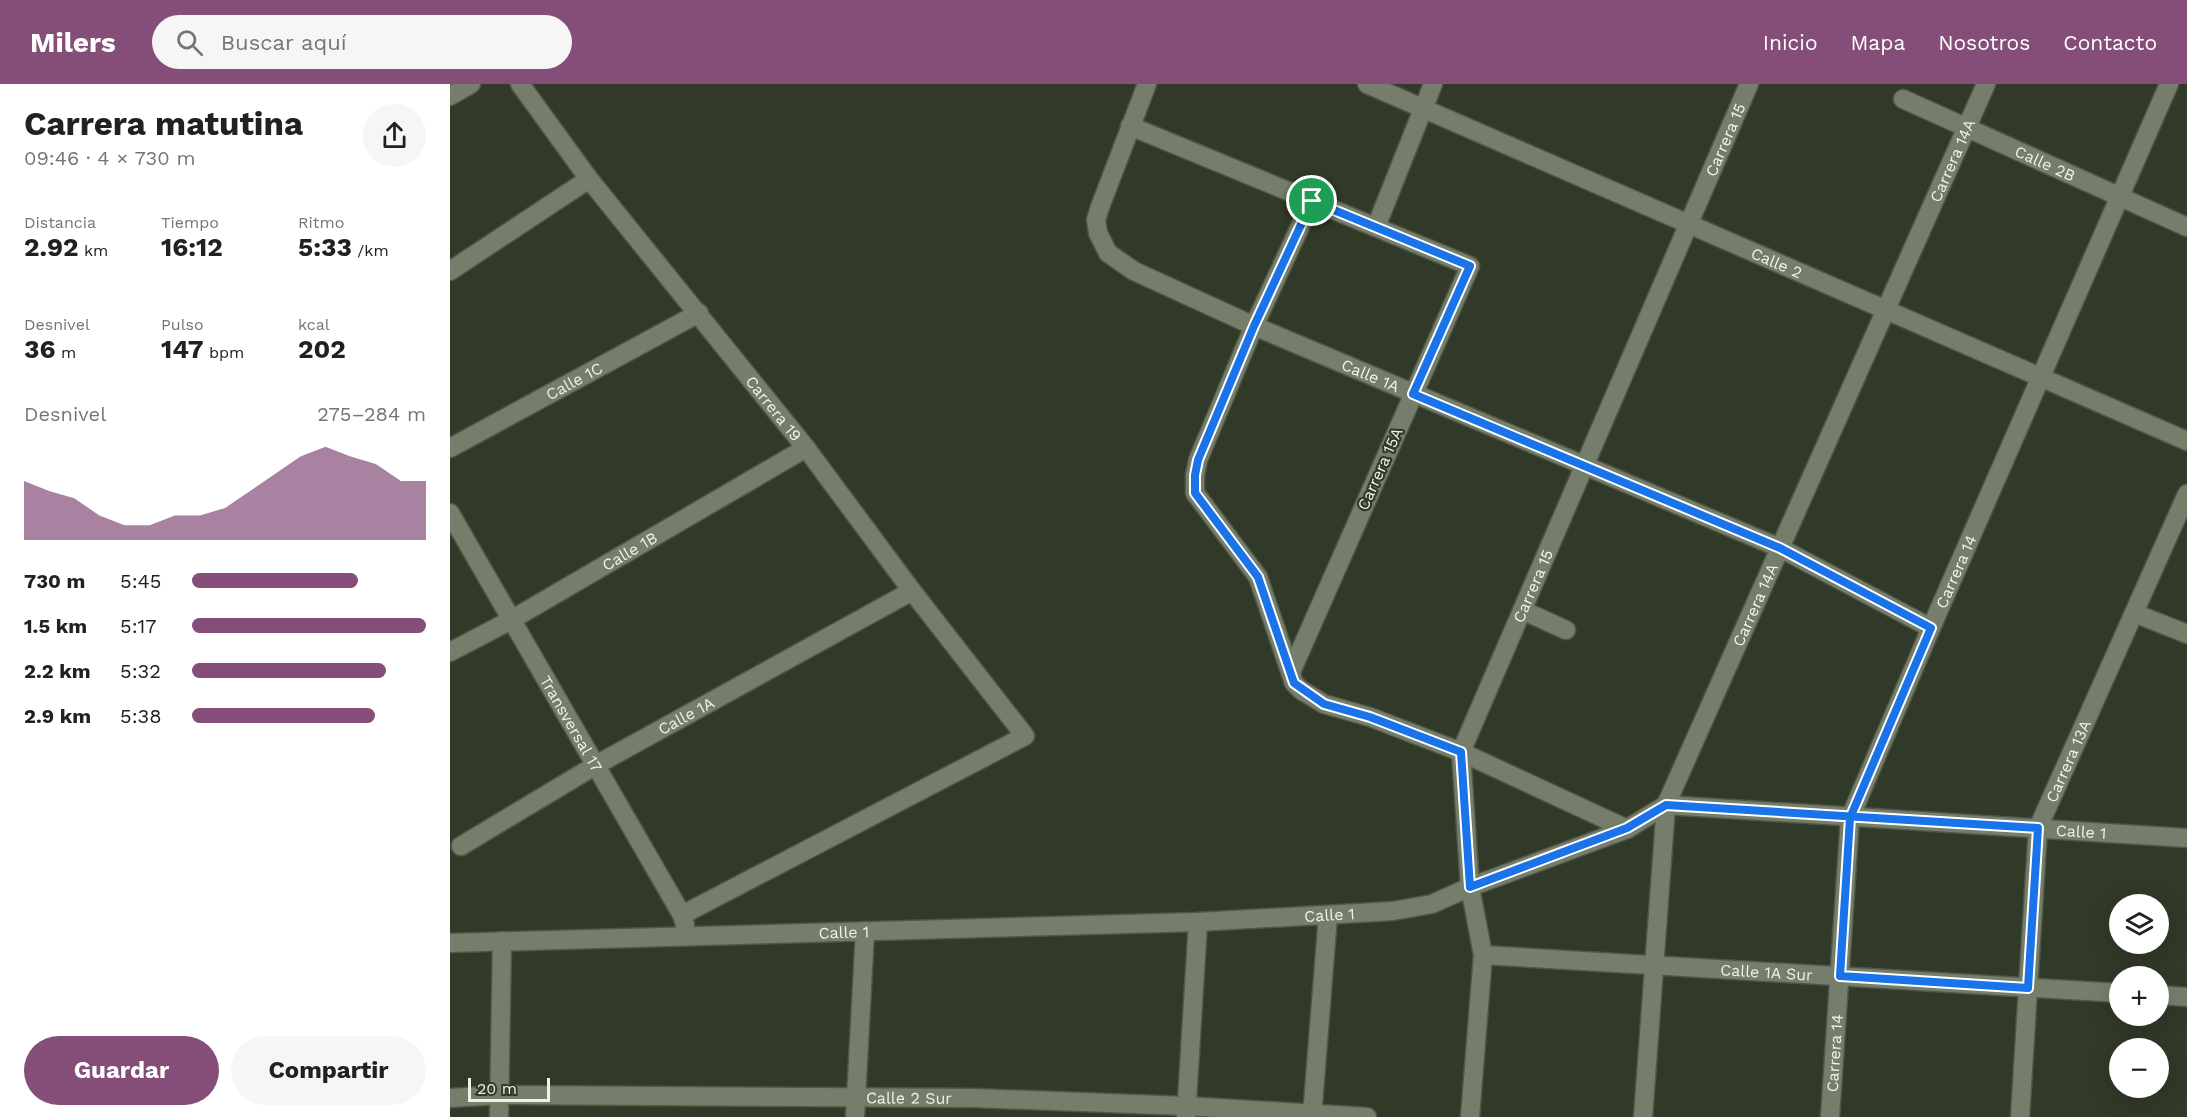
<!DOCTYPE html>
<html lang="es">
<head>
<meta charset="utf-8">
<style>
  body { margin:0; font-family:"Work Sans",sans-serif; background:#f6f6f6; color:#202124; height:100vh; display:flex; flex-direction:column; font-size:22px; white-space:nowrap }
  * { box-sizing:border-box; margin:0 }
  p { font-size:20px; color:#757577 }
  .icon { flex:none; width:33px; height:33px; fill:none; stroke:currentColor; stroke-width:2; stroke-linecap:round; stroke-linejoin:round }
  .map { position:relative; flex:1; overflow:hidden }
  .side { display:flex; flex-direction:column; background:#fff; width:450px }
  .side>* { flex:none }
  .fabs { position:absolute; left:1659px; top:810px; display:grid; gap:12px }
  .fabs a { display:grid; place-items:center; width:60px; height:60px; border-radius:50%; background:#fff; box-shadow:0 6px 24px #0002; font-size:30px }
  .scale { position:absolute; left:18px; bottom:15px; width:82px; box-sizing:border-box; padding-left:6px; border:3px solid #eef3e9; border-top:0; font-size:16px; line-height:21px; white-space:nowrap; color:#eef3e9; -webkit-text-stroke:4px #313928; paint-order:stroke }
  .pin { position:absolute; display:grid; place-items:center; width:51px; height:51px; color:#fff; margin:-26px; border:3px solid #fff; border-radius:50%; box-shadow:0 2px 6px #0007 }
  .round { display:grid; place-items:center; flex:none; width:63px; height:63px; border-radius:32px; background:#f6f6f6 }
  .summary { display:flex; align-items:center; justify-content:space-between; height:102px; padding:0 24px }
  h1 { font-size:33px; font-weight:700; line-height:45px }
  .metrics { display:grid; grid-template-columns:repeat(3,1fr); gap:9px; height:102px; padding:6px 24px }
  .metrics div { display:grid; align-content:center }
  .metrics b { font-size:26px; font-weight:700 }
  .metrics small { font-size:16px; font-weight:400 }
  .metrics p { font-size:16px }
  .chart { height:168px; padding:12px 24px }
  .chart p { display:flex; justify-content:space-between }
  .chart svg { width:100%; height:108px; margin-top:6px; fill:#844e78; opacity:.7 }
  .primary-button { display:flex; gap:12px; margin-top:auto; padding:12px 24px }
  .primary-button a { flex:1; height:69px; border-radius:36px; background:#844e78; color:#fff; font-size:24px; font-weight:700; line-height:69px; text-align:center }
  .primary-button a+a { background:#f6f6f6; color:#202124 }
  ul { padding:0 24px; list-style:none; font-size:20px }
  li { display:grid; grid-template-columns:96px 72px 1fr; align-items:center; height:45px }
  li i { height:15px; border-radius:8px; background:#844e78 }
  header { display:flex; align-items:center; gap:36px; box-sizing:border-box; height:84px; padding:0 30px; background:#844e78; color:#fff }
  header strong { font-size:28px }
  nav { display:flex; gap:33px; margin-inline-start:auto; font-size:21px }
  .search { width:420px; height:54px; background:#f6f6f6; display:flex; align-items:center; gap:15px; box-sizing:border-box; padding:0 21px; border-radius:33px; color:#757577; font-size:22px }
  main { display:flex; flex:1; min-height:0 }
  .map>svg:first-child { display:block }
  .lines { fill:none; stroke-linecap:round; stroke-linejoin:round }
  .minor-casing { stroke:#505749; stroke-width:21 }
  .minor { stroke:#757e6b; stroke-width:18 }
  .route-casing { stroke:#fff; stroke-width:12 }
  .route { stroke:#1a73e8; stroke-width:8 }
  .labels { text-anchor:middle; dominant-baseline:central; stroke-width:4.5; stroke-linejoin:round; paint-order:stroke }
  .street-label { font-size:16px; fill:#eef3e9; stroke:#313928 }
</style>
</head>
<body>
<header>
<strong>Milers</strong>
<div class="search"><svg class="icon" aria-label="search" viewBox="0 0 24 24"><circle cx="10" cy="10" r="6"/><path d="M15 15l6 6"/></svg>Buscar aquí</div>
<nav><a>Inicio</a><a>Mapa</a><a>Nosotros</a><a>Contacto</a></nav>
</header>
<main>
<section class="side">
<div class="summary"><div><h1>Carrera matutina</h1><p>09:46 · 4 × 730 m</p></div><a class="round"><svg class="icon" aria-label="share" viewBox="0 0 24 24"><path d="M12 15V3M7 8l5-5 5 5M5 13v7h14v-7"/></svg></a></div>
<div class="metrics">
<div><p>Distancia</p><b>2.92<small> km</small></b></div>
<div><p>Tiempo</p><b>16:12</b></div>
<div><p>Ritmo</p><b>5:33<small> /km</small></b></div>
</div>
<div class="metrics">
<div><p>Desnivel</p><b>36<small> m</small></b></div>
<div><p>Pulso</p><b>147<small> bpm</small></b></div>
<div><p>kcal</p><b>202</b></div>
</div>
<div class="chart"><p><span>Desnivel</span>275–284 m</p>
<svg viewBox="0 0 160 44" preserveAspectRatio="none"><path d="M0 44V20L10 24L20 27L30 34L40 38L50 38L60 34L70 34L80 31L90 24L100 17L110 10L120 6L130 10L140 13L150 20L160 20V44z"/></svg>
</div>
<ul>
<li><b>730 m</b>5:45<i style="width:71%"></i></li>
<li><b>1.5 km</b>5:17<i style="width:100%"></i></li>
<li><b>2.2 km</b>5:32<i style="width:83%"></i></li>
<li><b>2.9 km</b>5:38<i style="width:78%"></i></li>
</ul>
<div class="primary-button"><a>Guardar</a><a>Compartir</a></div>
</section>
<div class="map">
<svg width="1737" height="1033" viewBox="0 0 1737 1033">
  <rect width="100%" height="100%" fill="#313928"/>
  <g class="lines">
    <!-- minor casing -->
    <g class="minor-casing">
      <g id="minor">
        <path id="s1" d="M70,0L139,95L356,364L462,507L575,652L232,831"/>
        <path id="s2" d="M697,0L650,123L646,136L648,149L658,169L684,187L804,242L1330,464L1481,544"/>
        <path id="s3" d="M917,0L1737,357"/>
        <polyline points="0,12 21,0"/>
        <path id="s4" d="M1453,15L1737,143"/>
        <polyline points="680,42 1020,182 841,588"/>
        <polyline points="862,117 804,242 748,376 745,391 745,409 808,493 844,599 851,606 874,620 920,633 1011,668 1177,745"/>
        <polyline points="926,143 983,0"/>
        <polyline points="0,187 139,95"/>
        <path id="s5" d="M0,364L249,229"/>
        <path id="s6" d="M0,429L232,831L235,841"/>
        <polyline points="1072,526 1116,546"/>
        <polyline points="1684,529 1737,550"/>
        <path id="s7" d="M0,568L61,536L356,364"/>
        <path id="s8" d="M11,762L146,681L462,507"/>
        <path id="s9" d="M0,859L748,838L943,827L982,820L1020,803L1177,745L1216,721L1737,754"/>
        <path id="s10" d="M1033,871L1670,909"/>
        <polyline points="1708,911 1737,913"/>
        <path id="s11" d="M0,1014L50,1011L524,1014L736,1022L917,1033"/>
        <polyline points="49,1033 52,857"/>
        <polyline points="405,1033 415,847"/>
        <polyline points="736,1033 748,838"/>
        <polyline points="862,1033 878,831"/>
        <path id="s12" d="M1020,1033L1033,871L1020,803L1011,668L1299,0"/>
        <path id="s13" d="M1193,1033L1216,721L1536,0"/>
        <path id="s14" d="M1380,1033L1400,734L1481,544L1719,0"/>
        <path id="s15" d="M1570,1033L1588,744L1737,410"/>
      </g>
    </g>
    <!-- minor -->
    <use href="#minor" class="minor"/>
  </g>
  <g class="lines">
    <!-- route casing -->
    <g class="route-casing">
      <polyline id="route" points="862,117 804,242 748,376 745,391 745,409 808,493 844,599 874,620 920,633 1011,668 1020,803 1177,744 1216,721 1588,744 1578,904 1390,892 1400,734 1481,544 1330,464 963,310 1020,182 862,117"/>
    </g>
    <!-- route -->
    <use href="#route" class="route"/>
  </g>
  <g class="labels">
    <!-- street labels -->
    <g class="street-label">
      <text stroke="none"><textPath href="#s12" startOffset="1034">Carrera 15</textPath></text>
      <text stroke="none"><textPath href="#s13" startOffset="1018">Carrera 14A</textPath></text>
      <text stroke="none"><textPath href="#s4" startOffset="156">Calle 2B</textPath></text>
      <text stroke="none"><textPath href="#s3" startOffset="447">Calle 2</textPath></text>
      <text stroke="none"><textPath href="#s2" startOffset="471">Calle 1A</textPath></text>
      <text stroke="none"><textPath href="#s5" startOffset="141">Calle 1C</textPath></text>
      <text stroke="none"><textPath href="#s1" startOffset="412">Carrera 19</textPath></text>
      <text transform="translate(930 385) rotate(-66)">Carrera 15A</text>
      <text stroke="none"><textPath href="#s7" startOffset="206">Calle 1B</textPath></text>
      <text stroke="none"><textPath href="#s14" startOffset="568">Carrera 14</textPath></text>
      <text stroke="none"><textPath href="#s12" startOffset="548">Carrera 15</textPath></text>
      <text stroke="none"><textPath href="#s13" startOffset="532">Carrera 14A</textPath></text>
      <text stroke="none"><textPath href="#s8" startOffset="260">Calle 1A</textPath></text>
      <text stroke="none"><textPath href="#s6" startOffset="243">Transversal 17</textPath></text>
      <text stroke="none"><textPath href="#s15" startOffset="363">Carrera 13A</textPath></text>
      <text stroke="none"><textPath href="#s9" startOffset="1654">Calle 1</textPath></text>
      <text stroke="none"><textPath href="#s9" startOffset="880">Calle 1</textPath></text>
      <text stroke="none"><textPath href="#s9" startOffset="394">Calle 1</textPath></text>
      <text stroke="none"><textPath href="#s10" startOffset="284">Calle 1A Sur</textPath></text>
      <text stroke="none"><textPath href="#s14" startOffset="64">Carrera 14</textPath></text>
      <text stroke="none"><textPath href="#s11" startOffset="459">Calle 2 Sur</textPath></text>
    </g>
  </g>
</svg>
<div class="fabs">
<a><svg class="icon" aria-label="layers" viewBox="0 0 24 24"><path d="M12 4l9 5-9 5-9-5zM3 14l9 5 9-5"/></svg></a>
<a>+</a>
<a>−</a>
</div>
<div class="scale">20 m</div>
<div class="pin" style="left:862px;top:117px;background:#1e9e55"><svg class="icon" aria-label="arrive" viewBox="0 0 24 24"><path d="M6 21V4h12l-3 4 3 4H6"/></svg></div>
</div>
</main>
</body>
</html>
